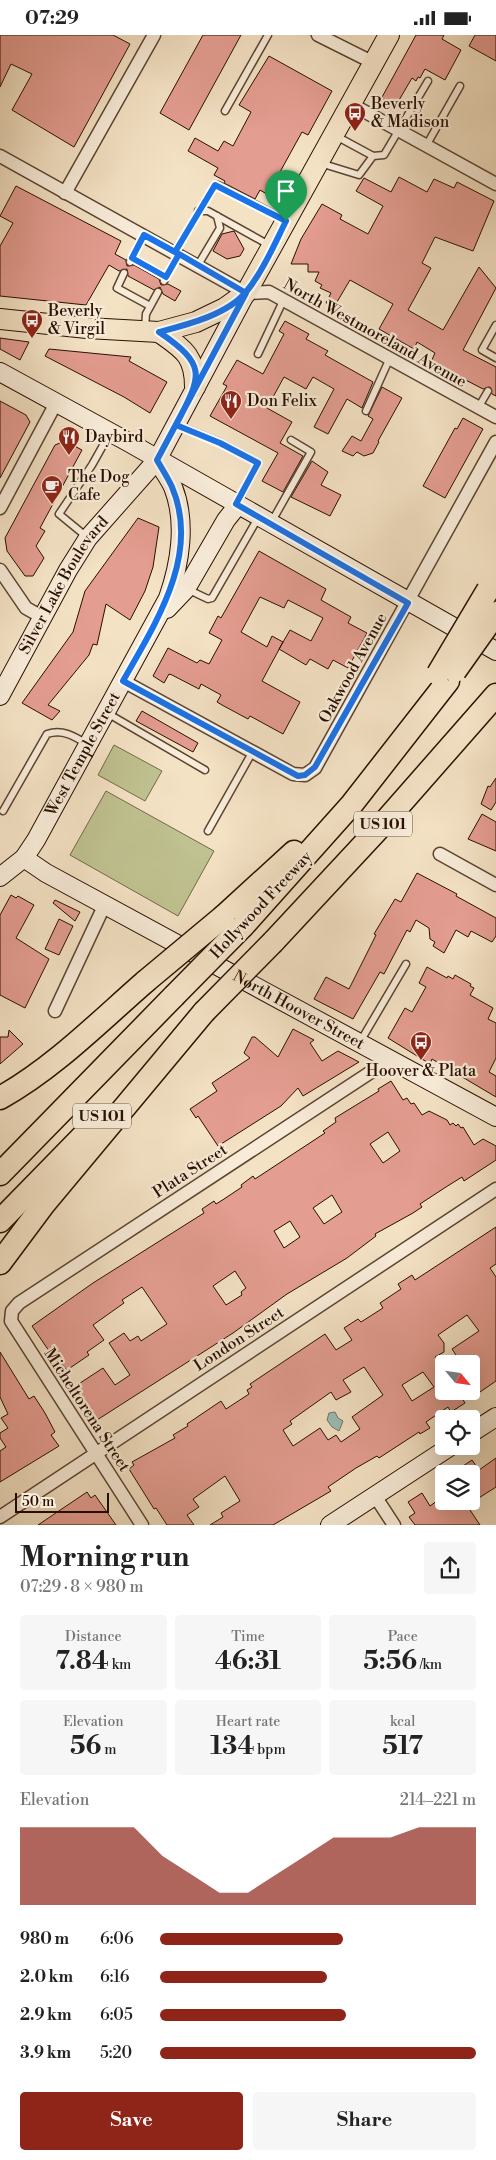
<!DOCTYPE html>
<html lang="en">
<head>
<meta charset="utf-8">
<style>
  body { margin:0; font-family:"Libre Bodoni",serif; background:#f6f6f6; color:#222; height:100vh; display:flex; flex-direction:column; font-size:19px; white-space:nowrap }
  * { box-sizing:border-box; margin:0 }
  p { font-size:16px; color:#767676 }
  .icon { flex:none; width:28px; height:28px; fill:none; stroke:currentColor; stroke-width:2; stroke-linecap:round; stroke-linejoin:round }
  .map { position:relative; height:1490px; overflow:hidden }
  .drawer { display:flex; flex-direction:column; background:#fff; flex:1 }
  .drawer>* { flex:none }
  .needle { width:32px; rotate:119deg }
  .tools { position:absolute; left:435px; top:1320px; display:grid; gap:10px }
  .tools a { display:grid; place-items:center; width:45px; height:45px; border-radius:5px; background:#fff; box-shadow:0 5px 20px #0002; font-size:25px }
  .scale { position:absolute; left:15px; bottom:12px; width:94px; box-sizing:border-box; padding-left:5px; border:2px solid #290f01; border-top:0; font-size:14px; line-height:18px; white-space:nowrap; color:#290f01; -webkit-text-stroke:4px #f8ecd9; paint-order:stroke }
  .pin { position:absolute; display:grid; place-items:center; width:42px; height:42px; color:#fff; margin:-51px -21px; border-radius:50% 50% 50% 0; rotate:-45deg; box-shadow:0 0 5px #0007 }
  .pin .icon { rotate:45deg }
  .round { display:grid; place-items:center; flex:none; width:52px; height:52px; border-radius:5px; background:#f6f6f6 }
  .head { display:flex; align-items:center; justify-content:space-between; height:85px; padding:0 20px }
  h1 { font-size:28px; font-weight:700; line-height:38px }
  .metrics { display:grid; grid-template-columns:repeat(3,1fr); gap:8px; height:85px; padding:5px 20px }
  .metrics div { display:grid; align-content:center; border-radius:5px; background:#f6f6f6; text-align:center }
  .metrics b { font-size:25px; font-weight:700 }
  .metrics small { font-size:14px; font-weight:400 }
  .metrics p { font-size:14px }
  .chart { height:140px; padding:10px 20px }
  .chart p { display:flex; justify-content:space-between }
  .chart svg { width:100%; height:90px; margin-top:5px; fill:#8f2418; opacity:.7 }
  .cta { display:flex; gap:10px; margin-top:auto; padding:10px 20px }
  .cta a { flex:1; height:58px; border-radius:5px; background:#8f2418; color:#fff; font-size:20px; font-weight:700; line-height:58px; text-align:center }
  .cta a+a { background:#f6f6f6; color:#222 }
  ul { padding:0 20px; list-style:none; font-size:16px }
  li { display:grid; grid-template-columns:80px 60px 1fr; align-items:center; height:38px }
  li i { height:12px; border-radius:6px; background:#8f2418 }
  .status { display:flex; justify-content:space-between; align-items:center; height:35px; padding:0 25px; background:#fff; direction:ltr }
  .status svg { height:14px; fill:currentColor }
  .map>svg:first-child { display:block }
  .green { fill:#c0c291; stroke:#746849 }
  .water { fill:#9cbdb5; stroke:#6e776d }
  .building { fill:#e49d91; stroke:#290f01; fill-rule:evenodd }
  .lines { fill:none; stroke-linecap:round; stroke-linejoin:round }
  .lane-casing { stroke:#5c4432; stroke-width:9 }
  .street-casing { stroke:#5c4432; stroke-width:15 }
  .secondary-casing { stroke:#290f01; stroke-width:20 }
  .primary-casing { stroke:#290f01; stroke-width:22 }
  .highway-casing { stroke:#290f01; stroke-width:25 }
  .lane { stroke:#f8ecd9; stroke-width:6 }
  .street { stroke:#f8ecd9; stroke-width:12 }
  .secondary { stroke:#f8ecd9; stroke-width:18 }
  .primary { stroke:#f4e2c5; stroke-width:20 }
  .highway { stroke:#f4e2c5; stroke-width:22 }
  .highway-bridge-casing { stroke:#290f01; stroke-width:25; stroke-linecap:butt }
  .highway-bridge { stroke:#f4e2c5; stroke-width:22 }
  .route-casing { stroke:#fff; stroke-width:10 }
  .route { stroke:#1a73e8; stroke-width:6 }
  .labels { text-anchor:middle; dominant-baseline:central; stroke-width:4.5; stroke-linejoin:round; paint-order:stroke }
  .shield { fill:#f8ecd9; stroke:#675142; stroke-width:1 }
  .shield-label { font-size:15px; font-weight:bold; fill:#290f01 }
  .poi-label { font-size:16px; fill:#290f01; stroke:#f8ecd9; text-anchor:start }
  .street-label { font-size:16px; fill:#290f01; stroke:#f8ecd9 }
</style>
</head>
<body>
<div class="status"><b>07:29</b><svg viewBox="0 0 49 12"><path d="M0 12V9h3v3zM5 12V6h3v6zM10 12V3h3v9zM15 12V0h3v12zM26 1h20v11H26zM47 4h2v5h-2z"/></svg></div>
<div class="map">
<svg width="496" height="1490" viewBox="0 0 496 1490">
  <rect width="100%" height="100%" fill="#f4e2c5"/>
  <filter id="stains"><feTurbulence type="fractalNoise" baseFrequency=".004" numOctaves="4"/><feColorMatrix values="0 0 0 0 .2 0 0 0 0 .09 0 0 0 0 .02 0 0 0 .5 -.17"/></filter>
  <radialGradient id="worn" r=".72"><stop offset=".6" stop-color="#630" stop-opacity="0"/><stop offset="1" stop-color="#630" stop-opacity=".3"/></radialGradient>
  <!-- green -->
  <g class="green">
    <polygon points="114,710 162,736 145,766 98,740"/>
    <polygon points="106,756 214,816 178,881 70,820"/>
  </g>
  <!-- water -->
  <polygon class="water" points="335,1377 338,1383 343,1386 339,1396 332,1392 327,1385 329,1378"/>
  <!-- building -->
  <g class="building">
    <polygon points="0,0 113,0 130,9 74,112 12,75 32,39 11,29 0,52"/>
    <polygon points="203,0 241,0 189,95 160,78"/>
    <polygon points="416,0 444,0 442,4 461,15 445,45 425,34 420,43 418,42 416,46 412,43 395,72 381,64"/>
    <polygon points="475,0 496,0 496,26 469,11"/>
    <polygon points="269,21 332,56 308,100 302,97 275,146 277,147 270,161 260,155 255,164 224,148 225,146 214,140 218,133 188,116 195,103 218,116 224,106 233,111 251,77 239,70"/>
    <polygon points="399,142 427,157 434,144 454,153 457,147 494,166 473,216 435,202 422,228 431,233 408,275 443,295 479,232 496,253 463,315 496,332 496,361 492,359 490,352 483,354 431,327 435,318 417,307 414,314 379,294 393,269 350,245 334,272 326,268 331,258 320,253 322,250 315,246 319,237 308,237 308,229 291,229 301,204 322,169 342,180 340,184 368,199 383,171 356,156 364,143 391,157"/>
    <polygon points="16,151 121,206 115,219 126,225 127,231 134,230 159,244 161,250 168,249 181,256 175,266 163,259 160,252 154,255 128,241 127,234 119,236 109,230 86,270 0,261 0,211 13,188 0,181"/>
    <polygon points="234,196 244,214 240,221 227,224 213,216 222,199"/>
    <polygon points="285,286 309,299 306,304 328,316 325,320 373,347 362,373 347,364 328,399 314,392 334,354 313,342 306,354 284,342 267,373 292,387 280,408 303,421 283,457 262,446 278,418 210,381 227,351 223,349 237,325 263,339 284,299 279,296"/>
    <polygon points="0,303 29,307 20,325 0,314"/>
    <polygon points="49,314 131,322 129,326 167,347 150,378 124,362 45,321"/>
    <polygon points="382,352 402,363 378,406 379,407 373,418 364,421 357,417 353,421 342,416 352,401 361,406 373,384 368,381"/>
    <polygon points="0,366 26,380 30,387 0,443"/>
    <polygon points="463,383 483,394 445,463 423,451 455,393 457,394"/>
    <polygon points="65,406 82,415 40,493 45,496 36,511 44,523 33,541 25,541 7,516 5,503 55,410"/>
    <polygon points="312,426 328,437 321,450 341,460 330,481 291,462"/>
    <polygon points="138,483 159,492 153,532 145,556 130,585 106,569 97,610 93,609 89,620 48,670 60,676 52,685 22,668 73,597 85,556"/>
    <polygon points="259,516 326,554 321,565 351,582 348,588 367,598 348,633 333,625 328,634 310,624 306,630 279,614 290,595 311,606 323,583 288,565 284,573 260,562 241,597 267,612 272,601 283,607 262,646 300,667 283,699 250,681 248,684 222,670 217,667 221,660 201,649 199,654 172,640 169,639 164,648 153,641 168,613 197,628 200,625 209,629 222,605 209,598 218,581 221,583"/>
    <polygon points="142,676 198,708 193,717 136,686"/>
    <polygon points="496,743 496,767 491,775 481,769 488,751 490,752"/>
    <polygon points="482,779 496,787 496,816 468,804"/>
    <polygon points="417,838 457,859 456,861 496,883 496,901 492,907 471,896 468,902 456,895 444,918 433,911 435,907 430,904 429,893 416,885 410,897 407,895 384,939 380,937 353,984 314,964 326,942 349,954 376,900 374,899 395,864 401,867"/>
    <polygon points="11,860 16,863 18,861 34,870 16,903 49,924 25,973 0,960 0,880"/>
    <polygon points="55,865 80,877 75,886 53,868"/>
    <polygon points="59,884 73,891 59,920 45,914"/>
    <polygon points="427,932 447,943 448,941 453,944 455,940 471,949 470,951 474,953 470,960 493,973 488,984 496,988 496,1023 489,1037 496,1041 496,1062 432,1024 430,1029 388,1003 405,973 412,977 426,952 419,948"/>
    <polygon points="293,994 314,1005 310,1008 322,1026 338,1016 359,1027 303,1061 298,1053 281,1071 218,1111 198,1081 196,1083 190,1074 217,1056 212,1048 250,1023 244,1018 252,1002 255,1002 278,1022"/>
    <polygon points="9,995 23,1009 0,1029 0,1002 8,1002"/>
    <path d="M391,1046L403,1065L407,1063L411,1069L414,1068L422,1080L429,1076L447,1085L450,1090L453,1088L456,1091L458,1089L461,1093L463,1092L474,1110L483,1104L496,1111V1125L464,1146L462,1142L446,1152L420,1169L422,1172L413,1178L375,1199L376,1201L347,1223L287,1259L233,1298L97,1385L74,1352L103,1333L115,1350L130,1340L109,1308L124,1298L130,1306L138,1301L141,1306L167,1289L142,1252L122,1265L124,1268L93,1290L104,1305L87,1317L89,1320L67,1335L47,1313L32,1291L93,1248L204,1178L202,1174L214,1166L216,1169L224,1164L242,1152L241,1150L253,1141L255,1144L325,1098L323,1096L336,1087L335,1083L379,1056L378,1054ZM388,1097L400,1116L383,1128L370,1109ZM332,1160L342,1177L324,1189L313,1173ZM290,1186L300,1202L284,1213L274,1196ZM235,1236L246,1253L241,1257L242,1260L226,1270L213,1251Z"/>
    <path d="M496,1192V1229L490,1233L496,1242V1346L480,1357L471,1344V1329H462L452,1314L479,1296L467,1280L438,1300L444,1308V1317L435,1322L444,1336V1356H458L465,1368L451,1377L448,1372L426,1387L430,1393L420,1399L419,1397L379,1423L377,1421L356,1433L328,1452L331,1456L273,1490H210L223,1482L221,1478L240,1466L225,1441L193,1464L199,1472L187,1480L194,1490H167L156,1473L154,1474L129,1434L134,1430L132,1427L175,1403L173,1400L188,1391L187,1389L221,1366L226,1374L249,1359L247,1355L252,1352L250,1349L325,1299L336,1315L352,1305L344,1293L358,1284L361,1287L383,1273L380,1268L401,1254L398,1249L412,1240L415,1245ZM364,1332L383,1360L352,1382L360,1394L341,1407L336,1400L328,1405L320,1393L293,1411L283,1395L292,1389L290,1386L331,1357L336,1365L351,1357L343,1345ZM423,1337L434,1352L412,1366L402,1350Z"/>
    <polygon points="0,1317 29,1364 34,1361 45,1378 55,1397 51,1400 59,1411 0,1447 0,1416 6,1412 0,1403 0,1398 8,1393 1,1383 8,1379 0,1362"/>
    <polygon points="496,1423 496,1452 471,1468 471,1443 478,1439 451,1439 472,1425 479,1435"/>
    <polygon points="87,1457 91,1463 95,1460 116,1490 38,1490"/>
    <polygon points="422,1458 430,1471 444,1461 444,1466 464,1466 480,1490 415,1490 409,1482 415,1478 408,1467"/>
  </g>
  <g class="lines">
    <!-- lane casing -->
    <g class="lane-casing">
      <g id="lane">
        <polyline points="225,76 268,0"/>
        <polyline points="336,101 373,121 384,120 428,46"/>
        <polyline points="426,111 460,51"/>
        <polyline points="320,128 359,140 373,121"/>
        <polyline points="198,176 208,176 269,210"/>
        <polyline points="175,217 215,150 218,150 283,184"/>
        <polyline points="132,223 166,242"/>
        <polyline points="130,227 144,200"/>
        <polyline points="198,230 220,193 217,181"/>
        <polyline points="124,238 117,253 150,271"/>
        <polyline points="164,246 178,220"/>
        <polyline points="496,290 482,315 496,323"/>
        <polyline points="145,293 146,279 158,257"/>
        <polyline points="258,319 283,266"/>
        <polyline points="478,373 488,356"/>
        <polyline points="366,376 389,325"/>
        <polyline points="177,390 219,407 258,428 237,468"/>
        <polyline points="271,488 311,417 291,405"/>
        <polyline points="87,502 59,479 92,430 110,398"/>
        <polyline points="187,554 208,564 212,563 258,483"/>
        <polyline points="107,678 205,735"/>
        <path d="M3,776L47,699C63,694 74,701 87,709"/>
        <polyline points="208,796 253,716"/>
        <polyline points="360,1007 406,929"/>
      </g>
    </g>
    <!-- street casing -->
    <g class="street-casing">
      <g id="street">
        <polyline points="318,0 374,28"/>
        <polyline points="351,69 496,149"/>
        <polyline points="0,121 246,258 269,257 496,382"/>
        <polyline points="65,158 154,0"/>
        <polyline points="0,473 56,368"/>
        <polyline points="0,535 26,573 42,582"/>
        <polyline points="123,646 293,739 305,740 315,733 496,407"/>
        <polyline points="440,819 496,850"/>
        <polyline points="55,976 105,869"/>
        <polyline points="375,1461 394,1490"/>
        <polyline points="0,1482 496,1154"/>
        <polyline points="142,1490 11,1286 12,1276 19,1268 374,1035 386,1022"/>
      </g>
    </g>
    <!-- secondary casing -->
    <g class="secondary-casing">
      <g id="secondary">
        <polyline points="0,337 128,407 496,616"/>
        <polyline points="167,574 186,554 226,485 238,470"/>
        <path id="s1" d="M0,661L68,535L88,503L157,425L246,258"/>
        <path id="s2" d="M24,823L46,838L496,1082"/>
        <path id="s3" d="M0,842L24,823L36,805L168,563C180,529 187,487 173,452C169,443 162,434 157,425"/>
        <polyline points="471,1398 496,1382"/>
        <polyline points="330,1490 451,1411"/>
      </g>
    </g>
    <!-- primary casing -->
    <g class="primary-casing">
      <g id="primary">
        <polyline points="0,284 87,293 159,297 196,287 225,273 246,258 389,0"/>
        <path d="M159,297C183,314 195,320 195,352"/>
      </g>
    </g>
    <!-- highway casing -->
    <g class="highway-casing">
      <g id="highway">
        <polyline points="224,881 294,817"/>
        <polyline points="243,891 352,769 448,646"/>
        <polyline points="273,907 381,791 496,660"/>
        <path d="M0,1063C54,1033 100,986 146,946"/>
        <polyline points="0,1139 174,961"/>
        <polyline points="0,1186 85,1099"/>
        <polyline points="0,1228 44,1169 204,977"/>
      </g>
    </g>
    <!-- lane -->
    <use href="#lane" class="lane"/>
    <!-- street -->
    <use href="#street" class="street"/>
    <!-- secondary -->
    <use href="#secondary" class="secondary"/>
    <!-- primary -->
    <use href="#primary" class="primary"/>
    <!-- highway -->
    <use href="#highway" class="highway"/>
    <!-- highway-bridge casing -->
    <g class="highway-bridge-casing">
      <g id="highway-bridge">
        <polyline points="455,636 496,578"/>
        <polyline points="438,639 488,555"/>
        <polyline points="146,946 224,881"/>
        <polyline points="174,961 243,891"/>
        <polyline points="204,977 273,907"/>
      </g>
    </g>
    <!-- highway-bridge -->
    <use href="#highway-bridge" class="highway-bridge"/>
  </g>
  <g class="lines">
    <!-- route casing -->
    <g class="route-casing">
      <path id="route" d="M286,186L215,150L175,217L144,200L132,223L166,242L179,219L246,258L157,425C162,434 168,443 172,452C201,520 155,589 123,646L298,741L305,740L315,732L408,568L236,469L258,428L220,408L176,390C201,341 209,331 159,297C186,290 227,280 246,257C262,238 275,208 286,186"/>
    </g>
    <!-- route -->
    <use href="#route" class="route"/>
  </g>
  <!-- icons -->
  <defs>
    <g id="bus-pin" transform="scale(1.125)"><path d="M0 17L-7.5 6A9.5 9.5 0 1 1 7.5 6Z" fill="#8f2418" stroke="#f8ecd9"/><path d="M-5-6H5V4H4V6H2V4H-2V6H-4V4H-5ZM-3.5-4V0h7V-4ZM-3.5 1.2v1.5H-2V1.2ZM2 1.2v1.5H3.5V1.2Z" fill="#fff"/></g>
    <g id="restaurant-pin" transform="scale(1.125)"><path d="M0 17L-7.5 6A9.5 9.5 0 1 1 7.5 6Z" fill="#8f2418" stroke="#f8ecd9"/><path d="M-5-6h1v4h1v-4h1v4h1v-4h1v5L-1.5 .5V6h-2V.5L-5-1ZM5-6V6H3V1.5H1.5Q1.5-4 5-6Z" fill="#fff"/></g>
    <g id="cafe-pin" transform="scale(1.125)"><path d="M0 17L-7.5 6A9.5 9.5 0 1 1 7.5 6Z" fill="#8f2418" stroke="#f8ecd9"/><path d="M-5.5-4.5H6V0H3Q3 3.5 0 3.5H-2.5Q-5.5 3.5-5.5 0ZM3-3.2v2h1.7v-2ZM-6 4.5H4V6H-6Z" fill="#fff"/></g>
  </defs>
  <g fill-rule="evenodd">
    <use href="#bus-pin" x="355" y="78"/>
    <use href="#bus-pin" x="32" y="285"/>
    <use href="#restaurant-pin" x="231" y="366"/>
    <use href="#restaurant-pin" x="69" y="402"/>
    <use href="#cafe-pin" x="52" y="451"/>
    <use href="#bus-pin" x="421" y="1007"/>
  </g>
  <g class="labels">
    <!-- shield labels -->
    <g class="shield">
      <rect x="354" y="776.5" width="58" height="25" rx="4"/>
      <rect x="73" y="1068.5" width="58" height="25" rx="4"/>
    </g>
    <g class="shield-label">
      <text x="383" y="789">US 101</text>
      <text x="102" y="1081">US 101</text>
    </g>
    <!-- poi labels -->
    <g class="poi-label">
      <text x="371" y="69">Beverly<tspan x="371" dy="18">&amp; Madison</tspan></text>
      <text x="48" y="276">Beverly<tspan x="48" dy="18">&amp; Virgil</tspan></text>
      <text x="247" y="366">Don Felix</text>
      <text x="85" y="402">Daybird</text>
      <text x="68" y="442">The Dog<tspan x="68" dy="18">Cafe</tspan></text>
      <text x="421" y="1036" text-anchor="middle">Hoover &amp; Plata</text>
    </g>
    <!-- street labels -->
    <g class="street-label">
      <text transform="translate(375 298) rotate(29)">North Westmoreland Avenue</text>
      <text stroke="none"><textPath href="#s1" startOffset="128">Silver Lake Boulevard</textPath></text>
      <text transform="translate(353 633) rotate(-61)">Oakwood Avenue</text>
      <text stroke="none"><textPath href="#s3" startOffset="150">West Temple Street</textPath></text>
      <text transform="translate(261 870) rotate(-47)">Hollywood Freeway</text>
      <text stroke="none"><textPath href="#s2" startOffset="314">North Hoover Street</textPath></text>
      <text transform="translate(190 1136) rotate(-33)">Plata Street</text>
      <text transform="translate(239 1304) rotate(-33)">London Street</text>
      <text transform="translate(87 1375) rotate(57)">Micheltorena Street</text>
    </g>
  </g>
  <rect width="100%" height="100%" filter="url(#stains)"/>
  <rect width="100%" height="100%" fill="url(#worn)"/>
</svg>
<div class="tools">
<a><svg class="needle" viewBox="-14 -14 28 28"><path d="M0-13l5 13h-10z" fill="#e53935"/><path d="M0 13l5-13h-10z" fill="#767676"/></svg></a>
<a><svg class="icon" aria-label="locate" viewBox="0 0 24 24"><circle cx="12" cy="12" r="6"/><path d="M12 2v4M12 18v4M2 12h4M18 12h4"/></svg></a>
<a><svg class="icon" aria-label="layers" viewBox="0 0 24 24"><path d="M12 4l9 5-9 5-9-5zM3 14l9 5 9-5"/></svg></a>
</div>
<div class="scale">50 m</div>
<div class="pin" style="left:286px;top:186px;background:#1e9e55"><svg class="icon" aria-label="arrive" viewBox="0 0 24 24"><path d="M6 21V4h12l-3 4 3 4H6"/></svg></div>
</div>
<section class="drawer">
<div class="head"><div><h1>Morning run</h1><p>07:29 · 8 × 980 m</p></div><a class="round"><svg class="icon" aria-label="share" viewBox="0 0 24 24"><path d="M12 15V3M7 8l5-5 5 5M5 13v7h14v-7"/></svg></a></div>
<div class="metrics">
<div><p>Distance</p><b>7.84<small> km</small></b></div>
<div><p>Time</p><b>46:31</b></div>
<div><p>Pace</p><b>5:56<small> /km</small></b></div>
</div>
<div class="metrics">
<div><p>Elevation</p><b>56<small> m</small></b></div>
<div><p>Heart rate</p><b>134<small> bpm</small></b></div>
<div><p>kcal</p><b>517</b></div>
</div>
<div class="chart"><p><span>Elevation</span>214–221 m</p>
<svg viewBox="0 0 160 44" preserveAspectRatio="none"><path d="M0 44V6L10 6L20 6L30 6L40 6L50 20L60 29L70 38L80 38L90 29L100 20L110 11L120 11L130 11L140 6L150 6L160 6V44z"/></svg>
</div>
<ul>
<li><b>980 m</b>6:06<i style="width:58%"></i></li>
<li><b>2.0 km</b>6:16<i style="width:53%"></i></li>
<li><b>2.9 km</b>6:05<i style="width:59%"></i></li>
<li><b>3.9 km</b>5:20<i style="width:100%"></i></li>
</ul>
<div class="cta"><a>Save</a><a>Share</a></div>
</section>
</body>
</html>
